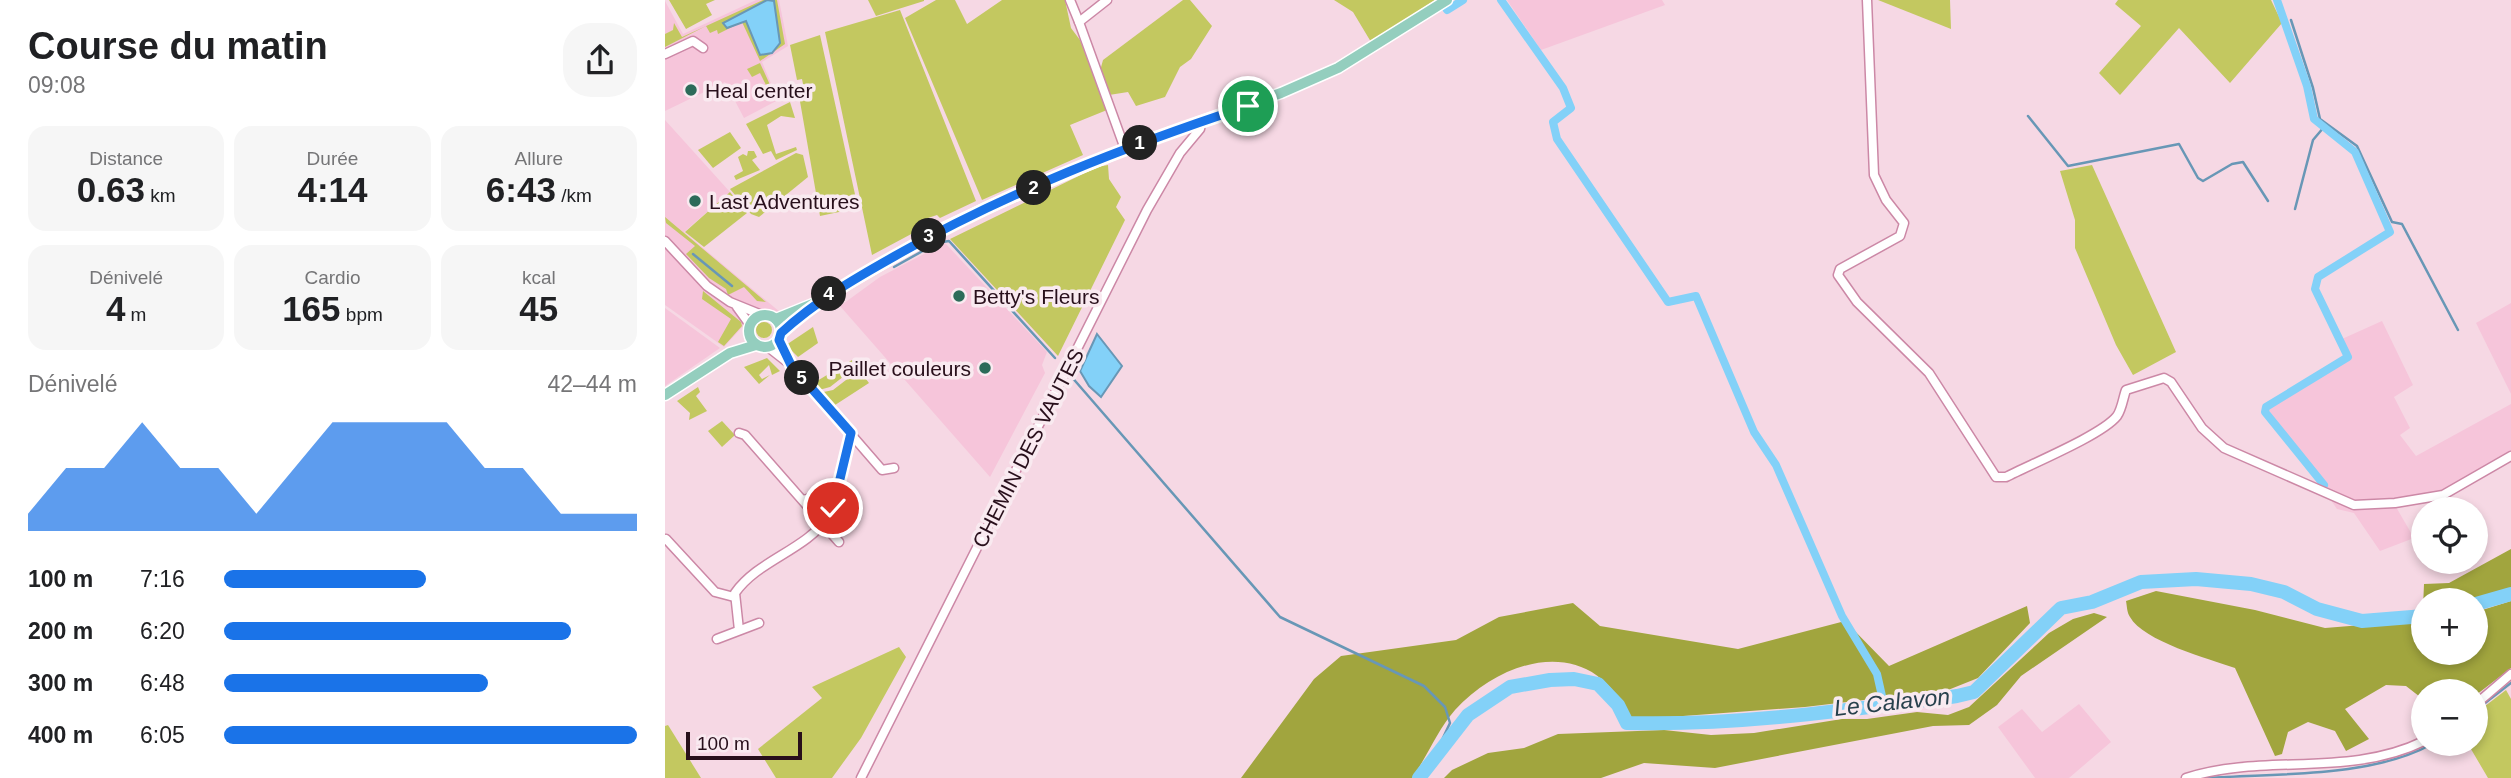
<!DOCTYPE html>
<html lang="fr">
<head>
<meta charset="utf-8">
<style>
  body { margin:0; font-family:Arial,sans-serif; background:#f6f6f6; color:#202124; height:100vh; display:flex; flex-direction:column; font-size:26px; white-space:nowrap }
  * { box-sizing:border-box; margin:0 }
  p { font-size:23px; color:#757577 }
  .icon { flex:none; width:38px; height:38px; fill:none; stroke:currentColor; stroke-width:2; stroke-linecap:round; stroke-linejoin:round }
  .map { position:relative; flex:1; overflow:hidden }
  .panel { display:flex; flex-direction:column; background:#fff; width:665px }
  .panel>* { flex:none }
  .tools { position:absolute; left:1746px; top:497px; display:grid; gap:14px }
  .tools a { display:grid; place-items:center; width:77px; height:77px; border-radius:50%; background:#fff; box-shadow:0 4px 10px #0003; font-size:35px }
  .scale { position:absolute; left:21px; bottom:18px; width:116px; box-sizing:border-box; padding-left:7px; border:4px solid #280f1b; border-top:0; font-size:19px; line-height:24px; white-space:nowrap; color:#280f1b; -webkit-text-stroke:5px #f9eaf0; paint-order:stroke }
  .pin { position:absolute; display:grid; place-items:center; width:60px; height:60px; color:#fff; margin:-30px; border:4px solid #fff; border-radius:50%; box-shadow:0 2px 7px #0007 }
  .km { position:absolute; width:35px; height:35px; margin:-18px; border-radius:50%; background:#222; color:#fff; font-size:19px; line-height:35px; text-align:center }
  .round { display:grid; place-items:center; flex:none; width:74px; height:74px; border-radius:28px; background:#f6f6f6 }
  .overview { display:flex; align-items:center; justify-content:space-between; height:119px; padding:0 28px }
  h1 { font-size:38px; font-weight:700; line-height:52px }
  .stats { display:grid; grid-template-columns:repeat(3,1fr); gap:10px; height:119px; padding:7px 28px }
  .stats div { display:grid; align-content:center; border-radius:18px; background:#f6f6f6; text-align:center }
  .stats b { font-size:35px; font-weight:700 }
  .stats small { font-size:19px; font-weight:400 }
  .stats p { font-size:19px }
  .chart { height:196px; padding:14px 28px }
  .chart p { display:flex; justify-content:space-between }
  .chart svg { width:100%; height:126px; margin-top:7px; fill:#1a73e8; opacity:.7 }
  ul { padding:0 28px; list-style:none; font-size:23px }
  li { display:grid; grid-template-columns:112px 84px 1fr; align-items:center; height:52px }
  li i { height:18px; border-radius:9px; background:#1a73e8 }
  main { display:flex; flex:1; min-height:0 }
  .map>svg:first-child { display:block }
  .built { fill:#f6c5da }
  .green { fill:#c3c860 }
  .forest { fill:#a1a53e }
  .water { fill:#83d1f8; stroke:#6897b6; stroke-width:2 }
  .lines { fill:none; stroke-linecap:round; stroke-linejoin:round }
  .stream { stroke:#6897b6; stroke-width:2.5 }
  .canal { stroke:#83d1f8; stroke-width:8 }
  .river { stroke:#83d1f8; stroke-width:14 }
  .minor-casing { stroke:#cc88a6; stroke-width:11 }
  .major-casing { stroke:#fff; stroke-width:13 }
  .minor { stroke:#fff; stroke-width:8 }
  .major { stroke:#94cebe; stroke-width:10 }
  .route-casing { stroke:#fff; stroke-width:14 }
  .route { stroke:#1a73e8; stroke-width:9 }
  .poi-dot { fill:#2c6b59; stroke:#f9eaf0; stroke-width:2.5 }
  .labels { text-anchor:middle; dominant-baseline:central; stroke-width:7; stroke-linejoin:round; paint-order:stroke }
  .poi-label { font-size:21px; fill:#280f1b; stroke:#f9eaf0; text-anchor:start }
  .street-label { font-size:21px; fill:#280f1b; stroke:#f9eaf0 }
  .water-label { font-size:23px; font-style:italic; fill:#28414d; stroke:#f9eaf0 }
</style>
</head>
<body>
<main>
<section class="panel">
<div class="overview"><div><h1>Course du matin</h1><p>09:08</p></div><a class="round"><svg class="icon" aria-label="share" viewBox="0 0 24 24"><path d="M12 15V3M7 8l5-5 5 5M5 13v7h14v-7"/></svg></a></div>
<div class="stats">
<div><p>Distance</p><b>0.63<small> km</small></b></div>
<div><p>Durée</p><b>4:14</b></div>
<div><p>Allure</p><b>6:43<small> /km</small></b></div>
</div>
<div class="stats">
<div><p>Dénivelé</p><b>4<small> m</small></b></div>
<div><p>Cardio</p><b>165<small> bpm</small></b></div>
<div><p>kcal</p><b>45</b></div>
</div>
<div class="chart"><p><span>Dénivelé</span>42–44 m</p>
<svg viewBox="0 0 160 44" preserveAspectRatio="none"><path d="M0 44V38L10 22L20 22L30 6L40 22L50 22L60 38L70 22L80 6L90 6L100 6L110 6L120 22L130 22L140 38L150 38L160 38V44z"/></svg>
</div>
<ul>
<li><b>100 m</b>7:16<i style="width:49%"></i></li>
<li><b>200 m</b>6:20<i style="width:84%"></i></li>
<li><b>300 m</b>6:48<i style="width:64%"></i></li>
<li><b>400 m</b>6:05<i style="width:100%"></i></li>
</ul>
</section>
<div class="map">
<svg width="1846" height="778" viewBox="0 0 1846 778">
  <rect width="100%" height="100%" fill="#f6d8e4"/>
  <!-- built -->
  <g class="built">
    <polygon points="91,0 114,0 123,46 97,62 113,100 79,118 60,82 0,111 0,1 18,34"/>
    <polygon points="842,0 997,0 1000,5 876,50"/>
    <polygon points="0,120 65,192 19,232 115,312 92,311 59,347 0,305"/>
    <polygon points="280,243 382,352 377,365 380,373 325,477 175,306 215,277"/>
    <polygon points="1846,303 1846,394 1811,323"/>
    <polygon points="0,308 55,348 0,386"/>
    <polygon points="1717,321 1748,385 1729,397 1745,428 1735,435 1751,456 1846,404 1846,452 1775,492 1731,507 1749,538 1715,551 1689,513 1672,509 1602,408 1685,357 1677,339"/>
    <polygon points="1414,704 1446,742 1404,778 1370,778 1333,727 1357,709 1377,732"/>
  </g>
  <!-- green -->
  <g class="green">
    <polygon points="4,0 50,0 41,4 47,15 21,29"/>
    <polygon points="98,0 112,0 120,44 95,61 77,22 53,34 52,30 45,33 41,26 0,47 0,34 8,30 9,23 17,37"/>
    <polygon points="203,0 259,0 259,1 211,16"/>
    <polygon points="271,0 290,0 302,24 337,0 400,0 406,28 415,40 442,110 405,125 418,155 317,200 240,18"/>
    <polygon points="518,0 525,0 547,26 526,59 515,67 500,97 471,106 463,92 444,95 435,71 438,60"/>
    <polygon points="669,0 770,0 706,42 688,12"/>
    <polygon points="1213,0 1285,0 1286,29"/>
    <polygon points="1453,0 1606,0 1617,23 1565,83 1514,28 1455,95 1434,73 1476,26 1450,4"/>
    <polygon points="235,10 311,201 275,218 272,215 263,218 265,224 207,255 160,32"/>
    <polygon points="155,35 193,208 155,216 133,90 139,89 137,79 132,80 125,45"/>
    <polygon points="95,63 106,87 103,89 95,73 87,77 82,69"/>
    <polygon points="125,102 130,118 116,116 102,125 111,154 131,147 132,150 111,160 106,151 98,154 81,124"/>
    <polygon points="65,132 76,148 48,168 33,150"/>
    <polygon points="83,151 89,151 92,157 87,160 95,170 71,180 69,176 78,171 73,157 78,154 82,156"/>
    <polygon points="131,153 138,155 143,177 94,217 86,214 65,189"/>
    <polygon points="443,165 444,179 456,197 451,207 460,220 393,356 285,239 432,167"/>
    <polygon points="1427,165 1511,352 1468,375 1451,345 1410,248 1410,220 1395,171"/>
    <polygon points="65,192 82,213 39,247 20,232"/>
    <polygon points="0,217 101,302 92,301 79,287 63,295 61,289 44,278 21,254 30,246 1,223"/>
    <polygon points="38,291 76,322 77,326 59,346 53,342 66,319 37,299"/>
    <circle cx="99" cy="330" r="8"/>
    <polygon points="148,327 153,343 133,357 121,345"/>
    <polygon points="102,358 115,371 107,375 104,365 94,375 97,379 105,375 94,384 79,367"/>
    <polygon points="187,360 192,366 165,387 154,390 147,384"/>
    <polygon points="194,370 204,383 167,407 154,393 168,390"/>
    <polygon points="33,387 35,392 31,396 42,411 24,420 25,413 12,401"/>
    <polygon points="57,421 70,435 57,447 43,431"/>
    <polygon points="234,647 241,657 196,738 167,778 111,778 93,749 157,698 147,687"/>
    <polygon points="1841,690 1846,699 1846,778 1823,778 1803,744 1811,744 1811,713"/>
    <polygon points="3,725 36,778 0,778 0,726"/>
  </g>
  <!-- forest -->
  <g class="forest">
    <polygon points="1846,549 1846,589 1808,600 1759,600 1758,608 1759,584 1784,583"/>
    <path d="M1491,591L1590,610L1660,628L1759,620V653H1811V612L1846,601V668L1811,695V691H1759V700L1741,686L1721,685L1680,709L1704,739L1681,751L1670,731L1643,722L1623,732L1617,754L1610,756L1570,668C1544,659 1478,641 1465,617C1462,613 1462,606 1461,601Z"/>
    <path d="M908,603L935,626L1073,649L1180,621L1224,666L1362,606L1365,623L1313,678L1283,690L1140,707L965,720C931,635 843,653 790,710C773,729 762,757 747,778H576L649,679L676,656L791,640L834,617Z"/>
    <polygon points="1429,613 1442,617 1356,676 1332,705 1304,725 1268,726 1050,768 979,763 936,778 779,778 787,770 823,753 859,748 893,734 999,730 1046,735 1089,733 1177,719 1202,719 1252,712 1283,715 1304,707 1384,633 1408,619"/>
  </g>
  <!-- water -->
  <g class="water">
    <polygon points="102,0 109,1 115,43 107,53 95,55 81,21 62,28 58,23"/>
    <polygon points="432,334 457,366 436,397 424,386 415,371"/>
  </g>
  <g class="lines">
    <!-- stream -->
    <g class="stream">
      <polyline points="1626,20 1648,88 1655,119 1692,146 1727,222 1737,224 1793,330"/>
      <polyline points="1363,116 1403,166 1514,144 1533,178 1538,181 1567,164 1578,162 1603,201"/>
      <polyline points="1630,209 1648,140 1659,127"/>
      <polyline points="28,254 67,286"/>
      <polyline points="229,267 272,243 284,241 390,358"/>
      <polyline points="405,375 615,617 759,686 780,707 785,723 777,740 780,747"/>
      <polyline points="1811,710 1846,683"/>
      <path d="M1543,778C1611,773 1706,778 1767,744"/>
    </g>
    <!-- canal -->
    <g class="canal">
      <polyline points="776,0 782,10 798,0"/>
      <polyline points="836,0 898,88 906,108 888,122 892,139 1003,302 1031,296 1089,432 1111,465 1177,616 1212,674 1219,705"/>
      <polyline points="1612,0 1642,86 1649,119 1690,152 1725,232 1653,277 1650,289 1683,357 1601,407 1600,412 1659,485"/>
    </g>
    <!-- river -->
    <g class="river">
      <polyline points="1811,604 1846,594"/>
      <path d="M754,778L803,715L845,687L885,680L909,679L933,684L953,705L962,723C1071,726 1183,710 1292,696L1309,692L1396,608L1427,602L1476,582L1531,579L1586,584L1619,592L1652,609L1697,621L1759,616"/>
    </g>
    <!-- minor casing -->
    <g class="minor-casing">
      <g id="minor">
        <polyline points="405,0 414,22"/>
        <polyline points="442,0 414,22 460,149"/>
        <path d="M1202,0L1209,175L1221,200L1239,223L1235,236L1175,269L1173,275L1192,302L1264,373L1331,477H1341C1366,464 1437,435 1452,416C1457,409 1458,398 1461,390L1499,378L1506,382L1537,428L1559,448L1689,505L1730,503L1778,495L1846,456"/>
        <polyline points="0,54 28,41 38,48"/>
        <polyline points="0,241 42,286 65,302 97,315"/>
        <polyline points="72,307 85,325"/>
        <polyline points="114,340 123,359"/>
        <polyline points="103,347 126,365 217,470 229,468"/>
        <polyline points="74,433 80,435 174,542"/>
        <polyline points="138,500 174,491"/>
        <polyline points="1,539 50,592 69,597"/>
        <path d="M74,630L70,593C93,560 141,550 163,517C179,491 175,461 186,433"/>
        <polyline points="52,639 94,623"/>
        <polyline points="1811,704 1846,674"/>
        <polyline points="196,778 482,210 515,153 535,129 536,122"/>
        <path d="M1521,778C1598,753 1684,778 1759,741"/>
      </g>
    </g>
    <!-- major casing -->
    <g class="major-casing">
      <g id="major">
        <circle cx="100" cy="331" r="16"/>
        <polyline points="111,319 148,304 275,230 326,206 460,149 616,93 673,68 782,0"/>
        <polyline points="116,333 140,311"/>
        <polyline points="0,395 65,353 91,345"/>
      </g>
    </g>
    <!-- minor -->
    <use href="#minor" class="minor"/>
    <!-- major -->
    <use href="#major" class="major"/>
  </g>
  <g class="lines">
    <!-- route casing -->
    <g class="route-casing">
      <path id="route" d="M168,508L186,433L126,365L114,340L116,333C151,301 189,279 230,256C342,192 462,146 583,106"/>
    </g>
    <!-- route -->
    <use href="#route" class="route"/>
  </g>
  <!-- markers -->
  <g class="poi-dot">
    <circle cx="26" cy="90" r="7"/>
    <circle cx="30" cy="201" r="7"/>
    <circle cx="294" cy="296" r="7"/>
    <circle cx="320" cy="368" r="7"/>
  </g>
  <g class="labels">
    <!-- poi labels -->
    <g class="poi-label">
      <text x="40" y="90">Heal center</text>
      <text x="44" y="201">Last Adventures</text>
      <text x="308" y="296">Betty's Fleurs</text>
      <text x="306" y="368" text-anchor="end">Paillet couleurs</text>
    </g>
    <!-- street labels -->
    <g class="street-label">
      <text transform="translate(363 448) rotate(-63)">CHEMIN DES VAUTES</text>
    </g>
    <!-- water labels -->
    <g class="water-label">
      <text transform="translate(1227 702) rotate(-6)">Le Calavon</text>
    </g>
  </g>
</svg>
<div class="tools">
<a><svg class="icon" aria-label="locate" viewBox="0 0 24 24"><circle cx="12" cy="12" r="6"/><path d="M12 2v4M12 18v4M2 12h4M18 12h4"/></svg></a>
<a>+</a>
<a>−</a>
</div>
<div class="scale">100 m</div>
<div class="pin" style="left:583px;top:106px;background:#1e9e55"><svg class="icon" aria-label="arrive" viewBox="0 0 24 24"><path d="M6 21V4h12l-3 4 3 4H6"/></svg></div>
<div class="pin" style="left:168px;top:508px;background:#d93025"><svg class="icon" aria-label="check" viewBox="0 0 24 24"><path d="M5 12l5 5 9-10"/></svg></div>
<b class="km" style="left:475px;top:143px">1</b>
<b class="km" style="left:369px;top:188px">2</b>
<b class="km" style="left:264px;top:236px">3</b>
<b class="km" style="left:164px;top:294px">4</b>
<b class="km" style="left:137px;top:378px">5</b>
</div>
</main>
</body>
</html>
